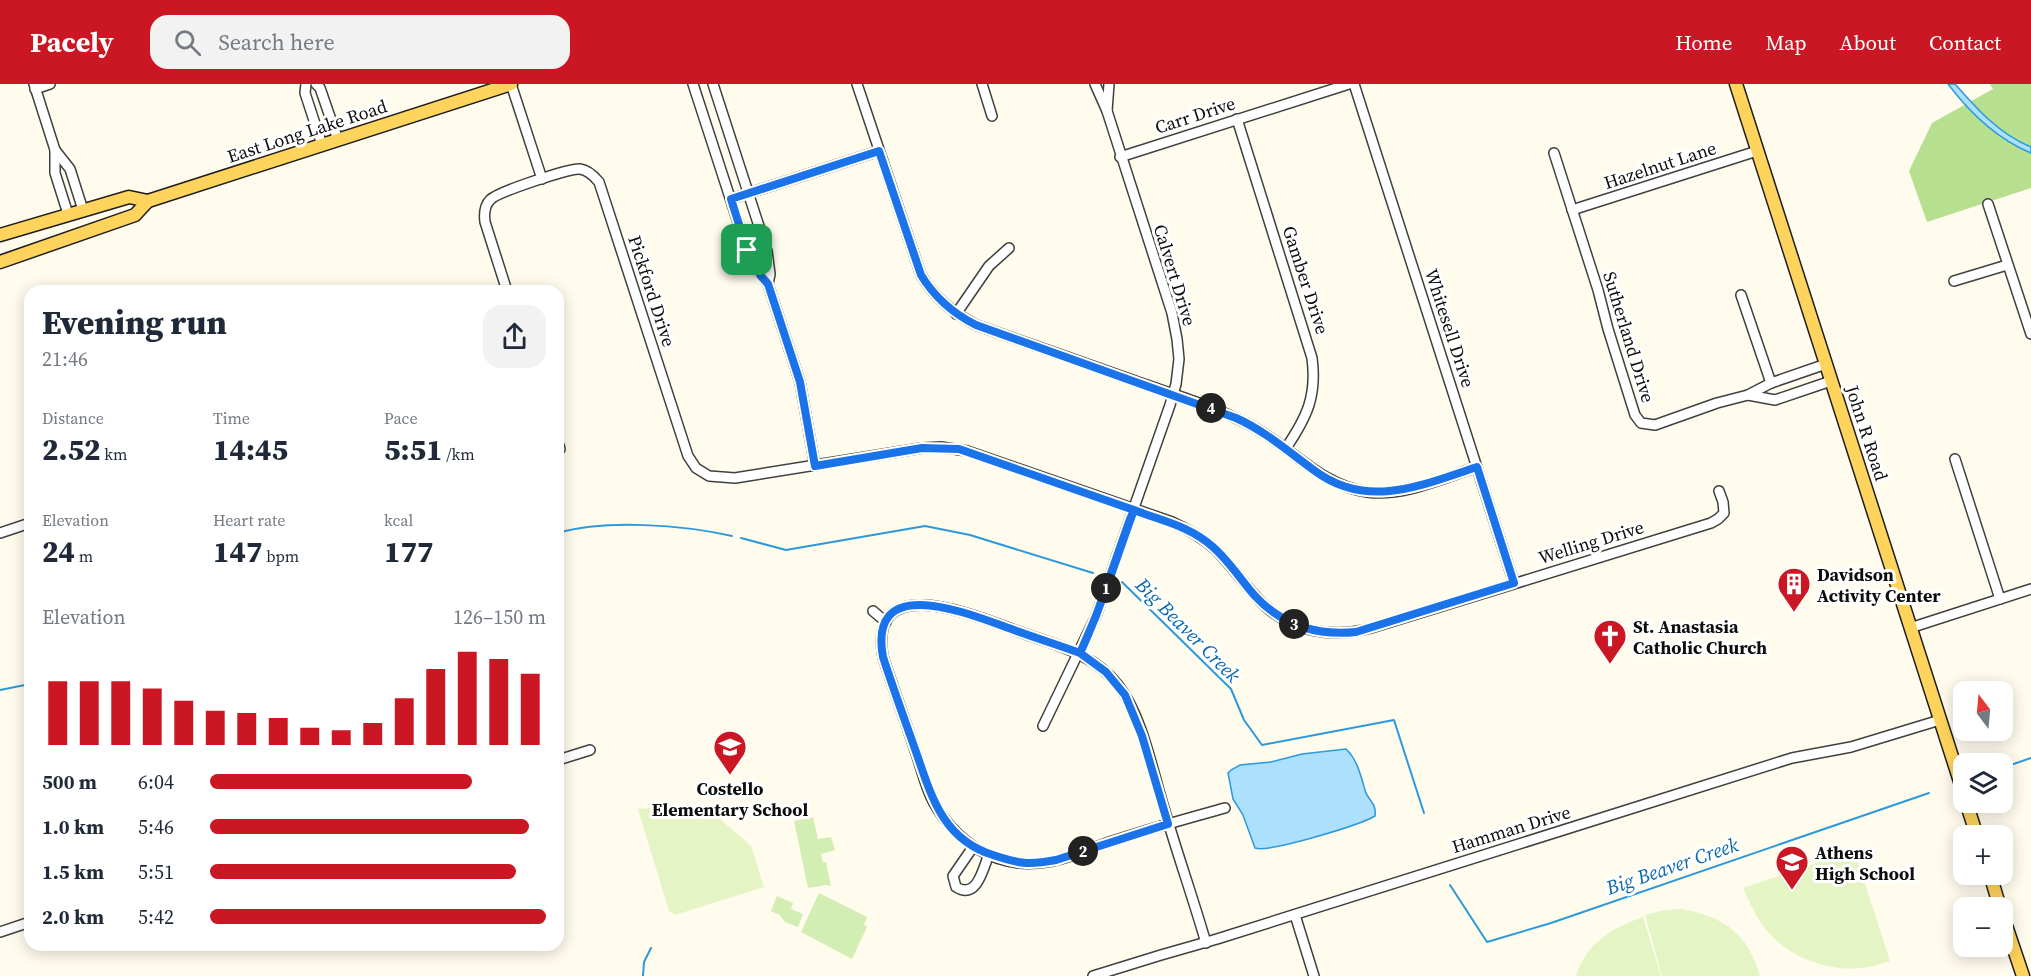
<!DOCTYPE html>
<html lang="en">
<head>
<meta charset="utf-8">
<style>
  body { margin:0; font-family:"Source Serif 4",serif; background:#f2f2f3; color:#1f2937; height:100vh; display:flex; flex-direction:column; font-size:22px; white-space:nowrap }
  * { box-sizing:border-box; margin:0 }
  p { font-size:20px; color:#747a83 }
  .icon { flex:none; width:33px; height:33px; fill:none; stroke:currentColor; stroke-width:2; stroke-linecap:round; stroke-linejoin:round }
  .map { position:relative; flex:1; overflow:hidden }
  .side { position:absolute; left:24px; top:201px; width:540px; height:666px; display:flex; flex-direction:column; background:#fff; border-radius:18px; box-shadow:0 3px 15px #0003 }
  .side>* { flex:none }
  .needle { width:39px; rotate:344deg }
  .controls { position:absolute; left:1953px; top:597px; display:grid; gap:12px }
  .controls a { display:grid; place-items:center; width:60px; height:60px; border-radius:12px; background:#fff; box-shadow:0 3px 15px #0003; font-size:30px }
  .pin { position:absolute; display:grid; place-items:center; width:51px; height:51px; color:#fff; margin:-26px; border-radius:12px; box-shadow:0 3px 9px #0006 }
  .km { position:absolute; width:30px; height:30px; margin:-15px; border-radius:50%; background:#222; color:#fff; font-size:16px; line-height:30px; text-align:center }
  .round { display:grid; place-items:center; flex:none; width:63px; height:63px; border-radius:18px; background:#f2f2f3 }
  .head { display:flex; align-items:center; justify-content:space-between; height:102px; padding:0 18px }
  h1 { font-size:33px; font-weight:800; line-height:45px }
  .figures { display:grid; grid-template-columns:repeat(3,1fr); gap:9px; height:102px; padding:6px 18px }
  .figures div { display:grid; align-content:center }
  .figures b { font-size:30px; font-weight:800 }
  .figures small { font-size:16px; font-weight:400 }
  .figures p { font-size:16px }
  .chart { height:168px; padding:12px 18px }
  .chart p { display:flex; justify-content:space-between }
  .chart svg { width:100%; height:108px; margin-top:6px; stroke:#cb1724; stroke-width:6 }
  ul { padding:0 18px; list-style:none; font-size:20px }
  li { display:grid; grid-template-columns:96px 72px 1fr; align-items:center; height:45px }
  li i { height:15px; border-radius:8px; background:#cb1724 }
  header { display:flex; align-items:center; gap:36px; box-sizing:border-box; height:84px; padding:0 30px; background:#cb1724; color:#fff }
  header strong { font-size:28px }
  nav { display:flex; gap:33px; margin-inline-start:auto; font-size:21px }
  .search { width:420px; height:54px; background:#f2f2f3; display:flex; align-items:center; gap:15px; box-sizing:border-box; padding:0 21px; border-radius:18px; color:#747a83; font-size:22px }
  .map>svg:first-child { display:block }
  .green { fill:#d3eeb3 }
  .forest { fill:#b6e090 }
  .pitch { fill:#e5f4c5 }
  .water { fill:#ace0fc; stroke:#2c99db; stroke-width:1.5 }
  .lines { fill:none; stroke-linecap:round; stroke-linejoin:round }
  .stream { stroke:#2c99db; stroke-width:2 }
  .minor-casing { stroke:#404040; stroke-width:12 }
  .major-casing { stroke:#1e1e1e; stroke-width:15 }
  .minor { stroke:#fff; stroke-width:9 }
  .major { stroke:#ffd45d; stroke-width:12 }
  .route-casing { stroke:#fff; stroke-width:12 }
  .route { stroke:#1a73e8; stroke-width:8 }
  .labels { text-anchor:middle; dominant-baseline:central; stroke-width:6; stroke-linejoin:round; paint-order:stroke }
  .street-label { font-size:18px; fill:#0d0d0d; stroke:#fff }
  .poi-label { font-size:18px; font-weight:bold; fill:#0d0d0d; stroke:#fff; text-anchor:start }
  .water-label { font-size:20px; font-style:italic; fill:#0a68ab; stroke:#fff }
</style>
</head>
<body>
<header>
<strong>Pacely</strong>
<div class="search"><svg class="icon" aria-label="search" viewBox="0 0 24 24"><circle cx="10" cy="10" r="6"/><path d="M15 15l6 6"/></svg>Search here</div>
<nav><a>Home</a><a>Map</a><a>About</a><a>Contact</a></nav>
</header>
<div class="map">
<svg width="2031" height="892" viewBox="0 0 2031 892">
  <rect width="100%" height="100%" fill="#fffbed"/>
  <!-- green -->
  <g class="green">
    <polygon points="813,733 818,755 831,753 835,766 821,770 823,778 826,778 831,802 826,801 808,804 794,737"/>
    <polygon points="819,809 867,833 864,841 867,843 852,875 801,848"/>
    <polygon points="777,812 793,819 791,825 803,830 798,843 785,838 780,831 771,827"/>
  </g>
  <!-- forest -->
  <polygon class="forest" points="1990,0 2031,0 2031,104 1927,138 1909,87 1932,39 1993,5"/>
  <!-- pitch -->
  <g class="pitch">
    <polygon points="679,722 719,734 751,762 764,803 675,831 669,827 638,725"/>
    <path d="M1846,769L1857,775L1890,877C1881,879 1872,883 1863,884C1829,887 1792,875 1769,849C1757,836 1750,819 1743,804Z"/>
    <path d="M1681,825C1724,833 1747,848 1760,892H1662L1645,831L1665,826Z"/>
    <path d="M1643,833L1661,892H1576C1586,859 1612,844 1643,833Z"/>
  </g>
  <!-- water -->
  <g class="water">
    <path d="M1948,0H1955C1977,25 1999,50 2031,63V69C1997,55 1970,29 1948,0Z"/>
    <path d="M1346,665C1357,675 1361,692 1365,706C1367,716 1377,718 1375,732C1360,741 1268,769 1255,764L1243,731L1233,715L1228,689L1231,686L1240,681L1271,678L1302,670Z"/>
  </g>
  <g class="lines">
    <!-- stream -->
    <g class="stream">
      <path d="M558,449C606,435 683,441 732,452"/>
      <polyline points="741,454 786,466 925,442 970,451 1093,489"/>
      <polyline points="1122,498 1231,605 1244,636 1262,661 1394,636 1424,729"/>
      <polyline points="0,606 30,600"/>
      <polyline points="2002,684 2031,674"/>
      <polyline points="1450,801 1487,858 1551,839 1929,709"/>
      <polyline points="643,892 644,878 651,864"/>
    </g>
    <!-- minor casing -->
    <g class="minor-casing">
      <g id="minor">
        <polyline points="34,0 55,66 55,89 68,130"/>
        <polyline points="306,0 305,9 322,61"/>
        <polyline points="316,0 320,4 338,56"/>
        <polyline points="511,0 542,95"/>
        <polyline points="693,0 747,166 754,182 768,200 800,298 815,382"/>
        <polyline points="713,0 767,167 770,190 768,200"/>
        <path d="M857,0L921,191C935,214 952,228 976,241C1029,260 1082,278 1135,297C1172,310 1210,321 1246,339C1288,359 1318,401 1367,408C1403,413 1443,394 1477,383"/>
        <polyline points="982,0 992,32"/>
        <polyline points="1354,0 1514,499"/>
        <polyline points="35,5 50,0"/>
        <polyline points="1107,27 1109,0"/>
        <path d="M1237,35L1312,274C1317,312 1307,333 1286,364"/>
        <polyline points="55,66 70,85 83,126"/>
        <polyline points="1554,69 1598,206 1608,245 1635,331 1641,339 1655,341 1717,319 1748,311 1771,299 1826,280"/>
        <polyline points="1120,73 1349,0"/>
        <polyline points="731,115 879,67"/>
        <polyline points="1988,120 2031,250"/>
        <polyline points="1572,126 1757,67"/>
        <polyline points="1954,197 2007,181"/>
        <path d="M507,207L485,138C484,130 484,122 490,116C497,108 570,84 580,85C588,86 594,92 599,98L688,372L696,384L709,392L735,394L922,364L941,363L967,367L1172,438C1187,445 1202,453 1215,465C1232,482 1246,503 1263,520C1293,549 1334,554 1371,544L1711,439L1718,435L1724,429L1723,418L1719,407"/>
        <polyline points="1741,211 1771,299"/>
        <polyline points="956,230 989,182 1009,164"/>
        <polyline points="1748,311 1775,316 1831,297"/>
        <polyline points="558,359 560,365"/>
        <polyline points="1955,375 2000,515"/>
        <polyline points="0,449 30,439"/>
        <polyline points="873,527 886,538"/>
        <polyline points="1910,544 2031,505"/>
        <polyline points="1043,642 1096,532 1170,321 1176,300 1179,275 1177,255 1172,229 1107,27 1095,0"/>
        <polyline points="558,676 590,666"/>
        <path d="M973,763L953,792L956,803C977,816 983,785 989,770"/>
        <polyline points="1295,831 1314,892"/>
        <polyline points="0,848 30,838"/>
        <path d="M1206,859C1193,814 1177,769 1164,724C1152,686 1143,633 1118,601C1092,567 1050,560 1012,545C971,530 868,487 883,573C894,606 906,639 917,672C922,687 926,705 934,719C956,757 992,783 1038,779C1064,777 1091,764 1116,756C1152,744 1189,734 1225,724"/>
        <polyline points="1093,892 1161,871 1217,855 1792,674 1851,663 1940,636"/>
      </g>
    </g>
    <!-- major casing -->
    <g class="major-casing">
      <g id="major">
        <polyline points="1736,0 1964,710"/>
        <polyline points="0,151 129,113 148,117 511,0"/>
        <polyline points="0,178 135,131 148,117"/>
        <polyline points="1966,718 1977,752"/>
        <polyline points="1990,790 2000,824"/>
        <polyline points="2002,830 2023,892"/>
      </g>
    </g>
    <!-- minor -->
    <use href="#minor" class="minor"/>
    <!-- major -->
    <use href="#major" class="major"/>
  </g>
  <g class="lines">
    <!-- route casing -->
    <g class="route-casing">
      <path id="route" d="M747,166L760,191L768,200L800,298L815,382L922,364L959,365L1134,426L1130,435L1096,532L1080,569C1058,561 1036,554 1014,546C974,532 867,485 883,573C893,604 904,634 915,665C931,711 942,755 993,771C1019,780 1029,781 1056,776L1168,740L1142,652L1125,611L1106,588L1080,569C1102,523 1116,474 1134,426C1162,437 1190,442 1213,463C1229,477 1241,496 1255,512C1282,541 1317,552 1356,548L1514,499L1477,383C1422,401 1368,426 1315,387C1289,368 1265,347 1236,334L976,241C952,229 935,214 921,191L879,67L731,115L747,166"/>
    </g>
    <!-- route -->
    <use href="#route" class="route"/>
  </g>
  <!-- icons -->
  <defs>
    <g id="building-pin" transform="scale(1.725)"><path d="M0 17L-7.5 6A9.5 9.5 0 1 1 7.5 6Z" fill="#cb1724" stroke="#fff"/><path d="M-4-6H4V6H1V3H-1V6H-4ZM-2.5-4.3h1.7v1.8h-1.7ZM.8-4.3h1.7v1.8H.8ZM-2.5-1h1.7V.8h-1.7ZM.8-1h1.7V.8H.8Z" fill="#fff"/></g>
    <g id="church-pin" transform="scale(1.725)"><path d="M0 17L-7.5 6A9.5 9.5 0 1 1 7.5 6Z" fill="#cb1724" stroke="#fff"/><path d="M-1.2-6h2.4v3.5h3.3v2.4h-3.3V6h-2.4V-.1h-3.3v-2.4h3.3Z" fill="#fff"/></g>
    <g id="school-pin" transform="scale(1.725)"><path d="M0 17L-7.5 6A9.5 9.5 0 1 1 7.5 6Z" fill="#cb1724" stroke="#fff"/><path d="M0-5L7-2L0 1L-7-2ZM-4 1L0 2.5L4 1V4Q0 6-4 4Z" fill="#fff"/></g>
  </defs>
  <g fill-rule="evenodd">
    <use href="#building-pin" x="1794" y="500"/>
    <use href="#church-pin" x="1610" y="552"/>
    <use href="#school-pin" x="730" y="663"/>
    <use href="#school-pin" x="1792" y="778"/>
  </g>
  <g class="labels">
    <!-- street labels -->
    <g class="street-label">
      <text transform="translate(1195 31) rotate(-18)">Carr Drive</text>
      <text transform="translate(307 47) rotate(-18)">East Long Lake Road</text>
      <text transform="translate(1660 81) rotate(-18)">Hazelnut Lane</text>
      <text transform="translate(1175 191) rotate(73)">Calvert Drive</text>
      <text transform="translate(1306 196) rotate(72)">Gamber Drive</text>
      <text transform="translate(652 207) rotate(72)">Pickford Drive</text>
      <text transform="translate(1450 244) rotate(72)">Whitesell Drive</text>
      <text transform="translate(1629 253) rotate(73)">Sutherland Drive</text>
      <text transform="translate(1867 349) rotate(72)">John R Road</text>
      <text transform="translate(1591 458) rotate(-17)">Welling Drive</text>
      <text transform="translate(1511 745) rotate(-17)">Hamman Drive</text>
    </g>
    <!-- poi labels -->
    <g class="poi-label">
      <text x="1817" y="490">Davidson<tspan x="1817" dy="21">Activity Center</tspan></text>
      <text x="1633" y="542">St. Anastasia<tspan x="1633" dy="21">Catholic Church</tspan></text>
      <text x="730" y="704" text-anchor="middle">Costello<tspan x="730" dy="21">Elementary School</tspan></text>
      <text x="1815" y="768">Athens<tspan x="1815" dy="21">High School</tspan></text>
    </g>
    <!-- water labels -->
    <g class="water-label">
      <text transform="translate(1188 546) rotate(45)">Big Beaver Creek</text>
      <text transform="translate(1672 782) rotate(-19)">Big Beaver Creek</text>
    </g>
  </g>
</svg>
<div class="controls">
<a><svg class="needle" viewBox="-14 -14 28 28"><path d="M0-13l5 13h-10z" fill="#e53935"/><path d="M0 13l5-13h-10z" fill="#747a83"/></svg></a>
<a><svg class="icon" aria-label="layers" viewBox="0 0 24 24"><path d="M12 4l9 5-9 5-9-5zM3 14l9 5 9-5"/></svg></a>
<a>+</a>
<a>−</a>
</div>
<div class="pin" style="left:747px;top:166px;background:#1e9e55"><svg class="icon" aria-label="arrive" viewBox="0 0 24 24"><path d="M6 21V4h12l-3 4 3 4H6"/></svg></div>
<b class="km" style="left:1106px;top:504px">1</b>
<b class="km" style="left:1083px;top:767px">2</b>
<b class="km" style="left:1294px;top:540px">3</b>
<b class="km" style="left:1211px;top:324px">4</b>
<section class="side">
<div class="head"><div><h1>Evening run</h1><p>21:46</p></div><a class="round"><svg class="icon" aria-label="share" viewBox="0 0 24 24"><path d="M12 15V3M7 8l5-5 5 5M5 13v7h14v-7"/></svg></a></div>
<div class="figures">
<div><p>Distance</p><b>2.52<small> km</small></b></div>
<div><p>Time</p><b>14:45</b></div>
<div><p>Pace</p><b>5:51<small> /km</small></b></div>
</div>
<div class="figures">
<div><p>Elevation</p><b>24<small> m</small></b></div>
<div><p>Heart rate</p><b>147<small> bpm</small></b></div>
<div><p>kcal</p><b>177</b></div>
</div>
<div class="chart"><p><span>Elevation</span>126–150 m</p>
<svg viewBox="0 0 160 44" preserveAspectRatio="none"><path d="M5 44V18M15 44V18M25 44V18M35 44V21M45 44V26M55 44V30M65 44V31M75 44V33M85 44V37M95 44V38M105 44V35M115 44V25M125 44V13M135 44V6M145 44V9M155 44V15"/></svg>
</div>
<ul>
<li><b>500 m</b>6:04<i style="width:78%"></i></li>
<li><b>1.0 km</b>5:46<i style="width:95%"></i></li>
<li><b>1.5 km</b>5:51<i style="width:91%"></i></li>
<li><b>2.0 km</b>5:42<i style="width:100%"></i></li>
</ul>
</section>
</div>
</body>
</html>
